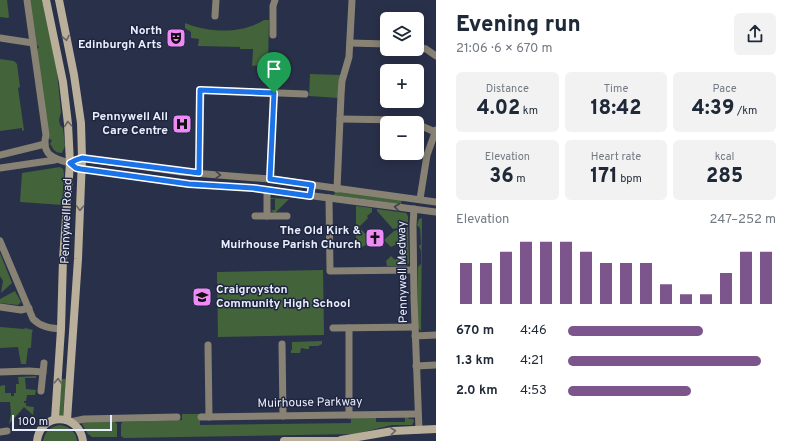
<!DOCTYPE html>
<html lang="en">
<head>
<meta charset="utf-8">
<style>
  body { margin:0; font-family:Overpass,sans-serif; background:#f2f2f3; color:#1f2937; height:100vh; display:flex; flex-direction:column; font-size:15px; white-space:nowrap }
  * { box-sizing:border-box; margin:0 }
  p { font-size:13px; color:#747a83 }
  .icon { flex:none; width:22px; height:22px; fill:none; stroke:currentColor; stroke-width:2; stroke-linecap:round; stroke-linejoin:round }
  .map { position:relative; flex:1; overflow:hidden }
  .side { display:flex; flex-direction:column; background:#fff; width:360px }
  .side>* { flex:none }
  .fabs { position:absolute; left:380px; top:12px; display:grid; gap:8px }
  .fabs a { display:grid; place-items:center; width:44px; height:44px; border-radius:6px; background:#fff; box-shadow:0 2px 10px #0003; font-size:20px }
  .scale { position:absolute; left:12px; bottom:10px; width:100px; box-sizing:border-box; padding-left:4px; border:2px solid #e9eeff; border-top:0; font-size:11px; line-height:14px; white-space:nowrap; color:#e9eeff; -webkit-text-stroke:3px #20263e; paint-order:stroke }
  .pin { position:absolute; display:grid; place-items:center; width:34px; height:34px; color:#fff; margin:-41px -17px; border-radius:50% 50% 50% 0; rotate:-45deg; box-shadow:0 0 4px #0007 }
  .pin .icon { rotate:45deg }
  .round { display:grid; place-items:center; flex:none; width:42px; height:42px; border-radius:6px; background:#f2f2f3 }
  .overview { display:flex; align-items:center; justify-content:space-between; height:68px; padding:0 20px }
  h1 { font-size:22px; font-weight:800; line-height:30px }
  .metrics { display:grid; grid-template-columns:repeat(3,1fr); gap:6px; height:68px; padding:4px 20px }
  .metrics div { display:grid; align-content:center; border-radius:6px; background:#f2f2f3; text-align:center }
  .metrics b { font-size:20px; font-weight:800 }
  .metrics small { font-size:11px; font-weight:400 }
  .metrics p { font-size:11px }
  .chart { height:112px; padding:8px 20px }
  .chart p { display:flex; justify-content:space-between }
  .chart svg { width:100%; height:72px; margin-top:4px; stroke:#7d558d; stroke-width:6 }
  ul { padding:0 20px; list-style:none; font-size:13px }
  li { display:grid; grid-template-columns:64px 48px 1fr; align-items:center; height:30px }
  li i { height:10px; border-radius:5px; background:#7d558d }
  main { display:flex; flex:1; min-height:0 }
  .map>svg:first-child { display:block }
  .green { fill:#43633a }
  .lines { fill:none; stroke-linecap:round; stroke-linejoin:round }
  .street { stroke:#888275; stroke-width:7 }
  .secondary { stroke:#b9af9a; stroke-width:8 }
  .oneway { stroke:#656467 }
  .oneway2 { stroke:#3f424e }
  .route-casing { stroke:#fff; stroke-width:8 }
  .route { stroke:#1a73e8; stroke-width:5 }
  .labels { text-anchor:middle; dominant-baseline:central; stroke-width:3; stroke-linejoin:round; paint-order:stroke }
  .poi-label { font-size:12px; font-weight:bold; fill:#e9eeff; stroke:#20263e; text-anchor:end }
  .street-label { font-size:12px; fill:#e9eeff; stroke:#20263e }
</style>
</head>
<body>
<main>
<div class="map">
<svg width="436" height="441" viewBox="0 0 436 441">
  <rect width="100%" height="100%" fill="#293049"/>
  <!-- green -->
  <g class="green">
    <polygon points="0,0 7,0 9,17 8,18 0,17"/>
    <path d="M29,0H42L57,71L61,112L59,120L60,125L63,128L65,146L62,153C55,153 54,150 50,144L52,140L49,139L37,50L39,47L37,45Z"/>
    <path d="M264,20H269L268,64L252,66L253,49H240V47L198,46L199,39L191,38V32L185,28V23C209,33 242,34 264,20Z"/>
    <polygon points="0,59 14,61 17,64 20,87 18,88 24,130 22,131 22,128 0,131"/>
    <polygon points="310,74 341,75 339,98 309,96"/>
    <polygon points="60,167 63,169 64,173 62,205 20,202 22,173"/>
    <polygon points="335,191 402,199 401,204 334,195"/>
    <polygon points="270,198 289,199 275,213 273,212 271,210 275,210 275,199 270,199"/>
    <path d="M356,206L372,208V212L367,216L368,218L359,227L371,240C366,245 364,248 356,247Z"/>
    <polygon points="377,209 406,213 408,216 408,225 393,229 377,211"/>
    <polygon points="422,218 421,331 417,327 418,267 421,264 421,251 419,246 421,244 420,228 417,225 419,219"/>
    <polygon points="408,227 409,263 406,266 387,266 386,261 391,256 395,260 404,251 397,244 391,247 384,240 394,231"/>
    <polygon points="0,253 12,283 1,293 3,281 0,276"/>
    <polygon points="323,270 324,335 218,337 217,272"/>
    <polygon points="15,291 21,302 18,305 0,303 0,299"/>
    <polygon points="0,327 24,329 25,328 33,330 32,332 31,348 28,348 26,364 21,364 18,347 0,348"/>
    <polygon points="322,341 322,344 318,346 309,346 309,349 306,349 301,348 300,353 291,353 291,350 292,350 292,342"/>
    <polygon points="36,376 36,378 25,378 26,389 36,390 35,395 27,395 26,401 24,401 24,403 26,403 26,406 34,407 33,415 24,407 9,424 11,414 10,402 0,402 0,386 5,385 5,393 11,393 11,396 14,396 14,393 16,393 16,384 19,384 18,377"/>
    <polygon points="61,379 66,379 63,415 62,416 59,414"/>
    <polygon points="182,414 200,414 200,425 351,423 351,418 376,418 376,422 405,422 405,417 408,417 409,419 413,419 414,421 412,425 392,425 355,434 124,438 121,436 121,425 122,422 182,420"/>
    <polygon points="83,421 114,421 117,424 117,437 92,437 88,434 82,424"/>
    <path d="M61,425C70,427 76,432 77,441H43C45,431 51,426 61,425Z"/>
  </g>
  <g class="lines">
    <!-- street -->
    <g class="street">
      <path d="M27,0L46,135C41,155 54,159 70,163"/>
      <polyline points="215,16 216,0"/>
      <polyline points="273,35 273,6 275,0"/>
      <polyline points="0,38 33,43"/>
      <polyline points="350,43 387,44"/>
      <polyline points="417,47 426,49 436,56"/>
      <polyline points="340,119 402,120 411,121 416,123"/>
      <polyline points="417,124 435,132"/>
      <polyline points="0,155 45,144"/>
      <polyline points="82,158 181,172 270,179 436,202"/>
      <polyline points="0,168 55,160"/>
      <polyline points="81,169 189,184 253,188 436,212"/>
      <polyline points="199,173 201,90 305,94"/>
      <polyline points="270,179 274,93"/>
      <polyline points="337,189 341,95 342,81 349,57 352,0"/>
      <polyline points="329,198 330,271 413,270"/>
      <polyline points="420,199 427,155 436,130"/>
      <polyline points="414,209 413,225 414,298 419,430"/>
      <polyline points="255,216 287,216"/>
      <polyline points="267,216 267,190"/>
      <path d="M0,241L33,319C41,327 50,328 61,329"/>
      <polyline points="0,307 21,310 29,308"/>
      <polyline points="333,328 415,327"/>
      <polyline points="349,328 349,415"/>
      <polyline points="415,336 436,335"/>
      <polyline points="282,344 283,416"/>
      <polyline points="208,345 209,417"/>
      <polyline points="416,366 436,365"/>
      <polyline points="0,372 29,371 43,372"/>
      <polyline points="41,391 44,363"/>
      <polyline points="201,417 418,414"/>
      <polyline points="70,422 84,419 177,417"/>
      <polyline points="0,432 7,431"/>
    </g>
    <!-- secondary -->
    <g class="secondary">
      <polyline points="46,0 63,82 68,124 70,163 63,259 61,329 55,419"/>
      <polyline points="59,0 74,75 81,123 82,158 78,259 67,420"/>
      <polyline points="341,440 393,431 436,429"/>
      <path d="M37,441C40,412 79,412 83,441"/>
      <polyline points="284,441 345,441"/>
    </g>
  </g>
  <!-- one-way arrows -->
  <defs><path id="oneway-chevron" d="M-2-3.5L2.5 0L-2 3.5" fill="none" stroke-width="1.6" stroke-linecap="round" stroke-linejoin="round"/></defs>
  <g class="oneway">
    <use href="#oneway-chevron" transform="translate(66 38) rotate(79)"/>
    <use href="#oneway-chevron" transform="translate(68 124) rotate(-95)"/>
    <use href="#oneway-chevron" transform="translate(80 208) rotate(92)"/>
    <use href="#oneway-chevron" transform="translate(58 381) rotate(-87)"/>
    <use href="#oneway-chevron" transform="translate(393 431) rotate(-6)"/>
  </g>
  <g class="oneway2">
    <use href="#oneway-chevron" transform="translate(218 175) rotate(4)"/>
    <use href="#oneway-chevron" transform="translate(397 207) rotate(-173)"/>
  </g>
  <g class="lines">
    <!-- route casing -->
    <g class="route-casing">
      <polygon id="route" points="200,90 274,93 270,179 312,185 310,196 253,188 189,184 81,169 76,168 70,163 76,160 82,158 199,173"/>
    </g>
    <!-- route -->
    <use href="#route" class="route"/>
  </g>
  <!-- icons -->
  <defs>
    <g id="theatre-square" transform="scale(1)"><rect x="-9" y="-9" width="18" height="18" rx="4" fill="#ef8bf7" stroke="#20263e"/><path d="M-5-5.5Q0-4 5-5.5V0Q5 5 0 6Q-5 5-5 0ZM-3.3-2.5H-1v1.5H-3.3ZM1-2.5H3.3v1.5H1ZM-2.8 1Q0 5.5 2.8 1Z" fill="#111"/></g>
    <g id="hospital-square" transform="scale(1)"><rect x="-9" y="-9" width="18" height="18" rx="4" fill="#ef8bf7" stroke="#20263e"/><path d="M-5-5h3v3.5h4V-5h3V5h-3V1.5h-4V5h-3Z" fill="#111"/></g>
    <g id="church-square" transform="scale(1)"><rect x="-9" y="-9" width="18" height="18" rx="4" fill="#ef8bf7" stroke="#20263e"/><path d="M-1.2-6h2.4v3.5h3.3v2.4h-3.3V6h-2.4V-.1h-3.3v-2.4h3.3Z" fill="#111"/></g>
    <g id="school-square" transform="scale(1)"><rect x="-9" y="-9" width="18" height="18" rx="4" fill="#ef8bf7" stroke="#20263e"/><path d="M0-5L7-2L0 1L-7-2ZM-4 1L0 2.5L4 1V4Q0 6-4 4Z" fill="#111"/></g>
  </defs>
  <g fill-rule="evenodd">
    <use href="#theatre-square" x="176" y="38"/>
    <use href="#hospital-square" x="182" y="124"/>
    <use href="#church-square" x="375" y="238"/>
    <use href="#school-square" x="202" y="297"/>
  </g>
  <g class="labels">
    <!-- poi labels -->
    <g class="poi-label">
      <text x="162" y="31">North<tspan x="162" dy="14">Edinburgh Arts</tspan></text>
      <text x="168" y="117">Pennywell All<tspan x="168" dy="14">Care Centre</tspan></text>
      <text x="361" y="231">The Old Kirk &amp;<tspan x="361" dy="14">Muirhouse Parish Church</tspan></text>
      <text x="216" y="290" text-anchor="start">Craigroyston<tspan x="216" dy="14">Community High School</tspan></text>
    </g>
    <!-- street labels -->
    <g class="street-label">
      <text transform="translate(67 221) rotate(-88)">Pennywell Road</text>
      <text transform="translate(403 272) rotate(-91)">Pennywell Medway</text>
      <text transform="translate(310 403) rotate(-1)">Muirhouse Parkway</text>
    </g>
  </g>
</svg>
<div class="fabs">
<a><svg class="icon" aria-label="layers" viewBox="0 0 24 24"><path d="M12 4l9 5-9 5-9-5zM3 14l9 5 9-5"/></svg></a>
<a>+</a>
<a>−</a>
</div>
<div class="scale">100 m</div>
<div class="pin" style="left:274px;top:93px;background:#1e9e55"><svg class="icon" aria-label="arrive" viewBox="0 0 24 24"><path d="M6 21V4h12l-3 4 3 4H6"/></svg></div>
</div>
<section class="side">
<div class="overview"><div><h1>Evening run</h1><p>21:06 · 6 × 670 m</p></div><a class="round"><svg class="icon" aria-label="share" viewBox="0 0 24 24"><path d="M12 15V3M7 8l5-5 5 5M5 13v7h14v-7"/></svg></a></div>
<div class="metrics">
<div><p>Distance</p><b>4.02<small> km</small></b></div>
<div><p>Time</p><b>18:42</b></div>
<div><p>Pace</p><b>4:39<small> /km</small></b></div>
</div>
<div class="metrics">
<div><p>Elevation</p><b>36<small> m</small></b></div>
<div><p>Heart rate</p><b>171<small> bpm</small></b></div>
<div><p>kcal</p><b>285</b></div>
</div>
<div class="chart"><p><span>Elevation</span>247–252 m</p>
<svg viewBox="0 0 160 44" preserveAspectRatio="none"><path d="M5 44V19M15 44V19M25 44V12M35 44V6M45 44V6M55 44V6M65 44V12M75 44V19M85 44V19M95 44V19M105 44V32M115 44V38M125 44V38M135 44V25M145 44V12M155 44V12"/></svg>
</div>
<ul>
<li><b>670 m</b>4:46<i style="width:65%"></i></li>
<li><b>1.3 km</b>4:21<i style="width:93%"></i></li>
<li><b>2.0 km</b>4:53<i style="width:59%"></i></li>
</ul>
</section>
</main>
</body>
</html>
